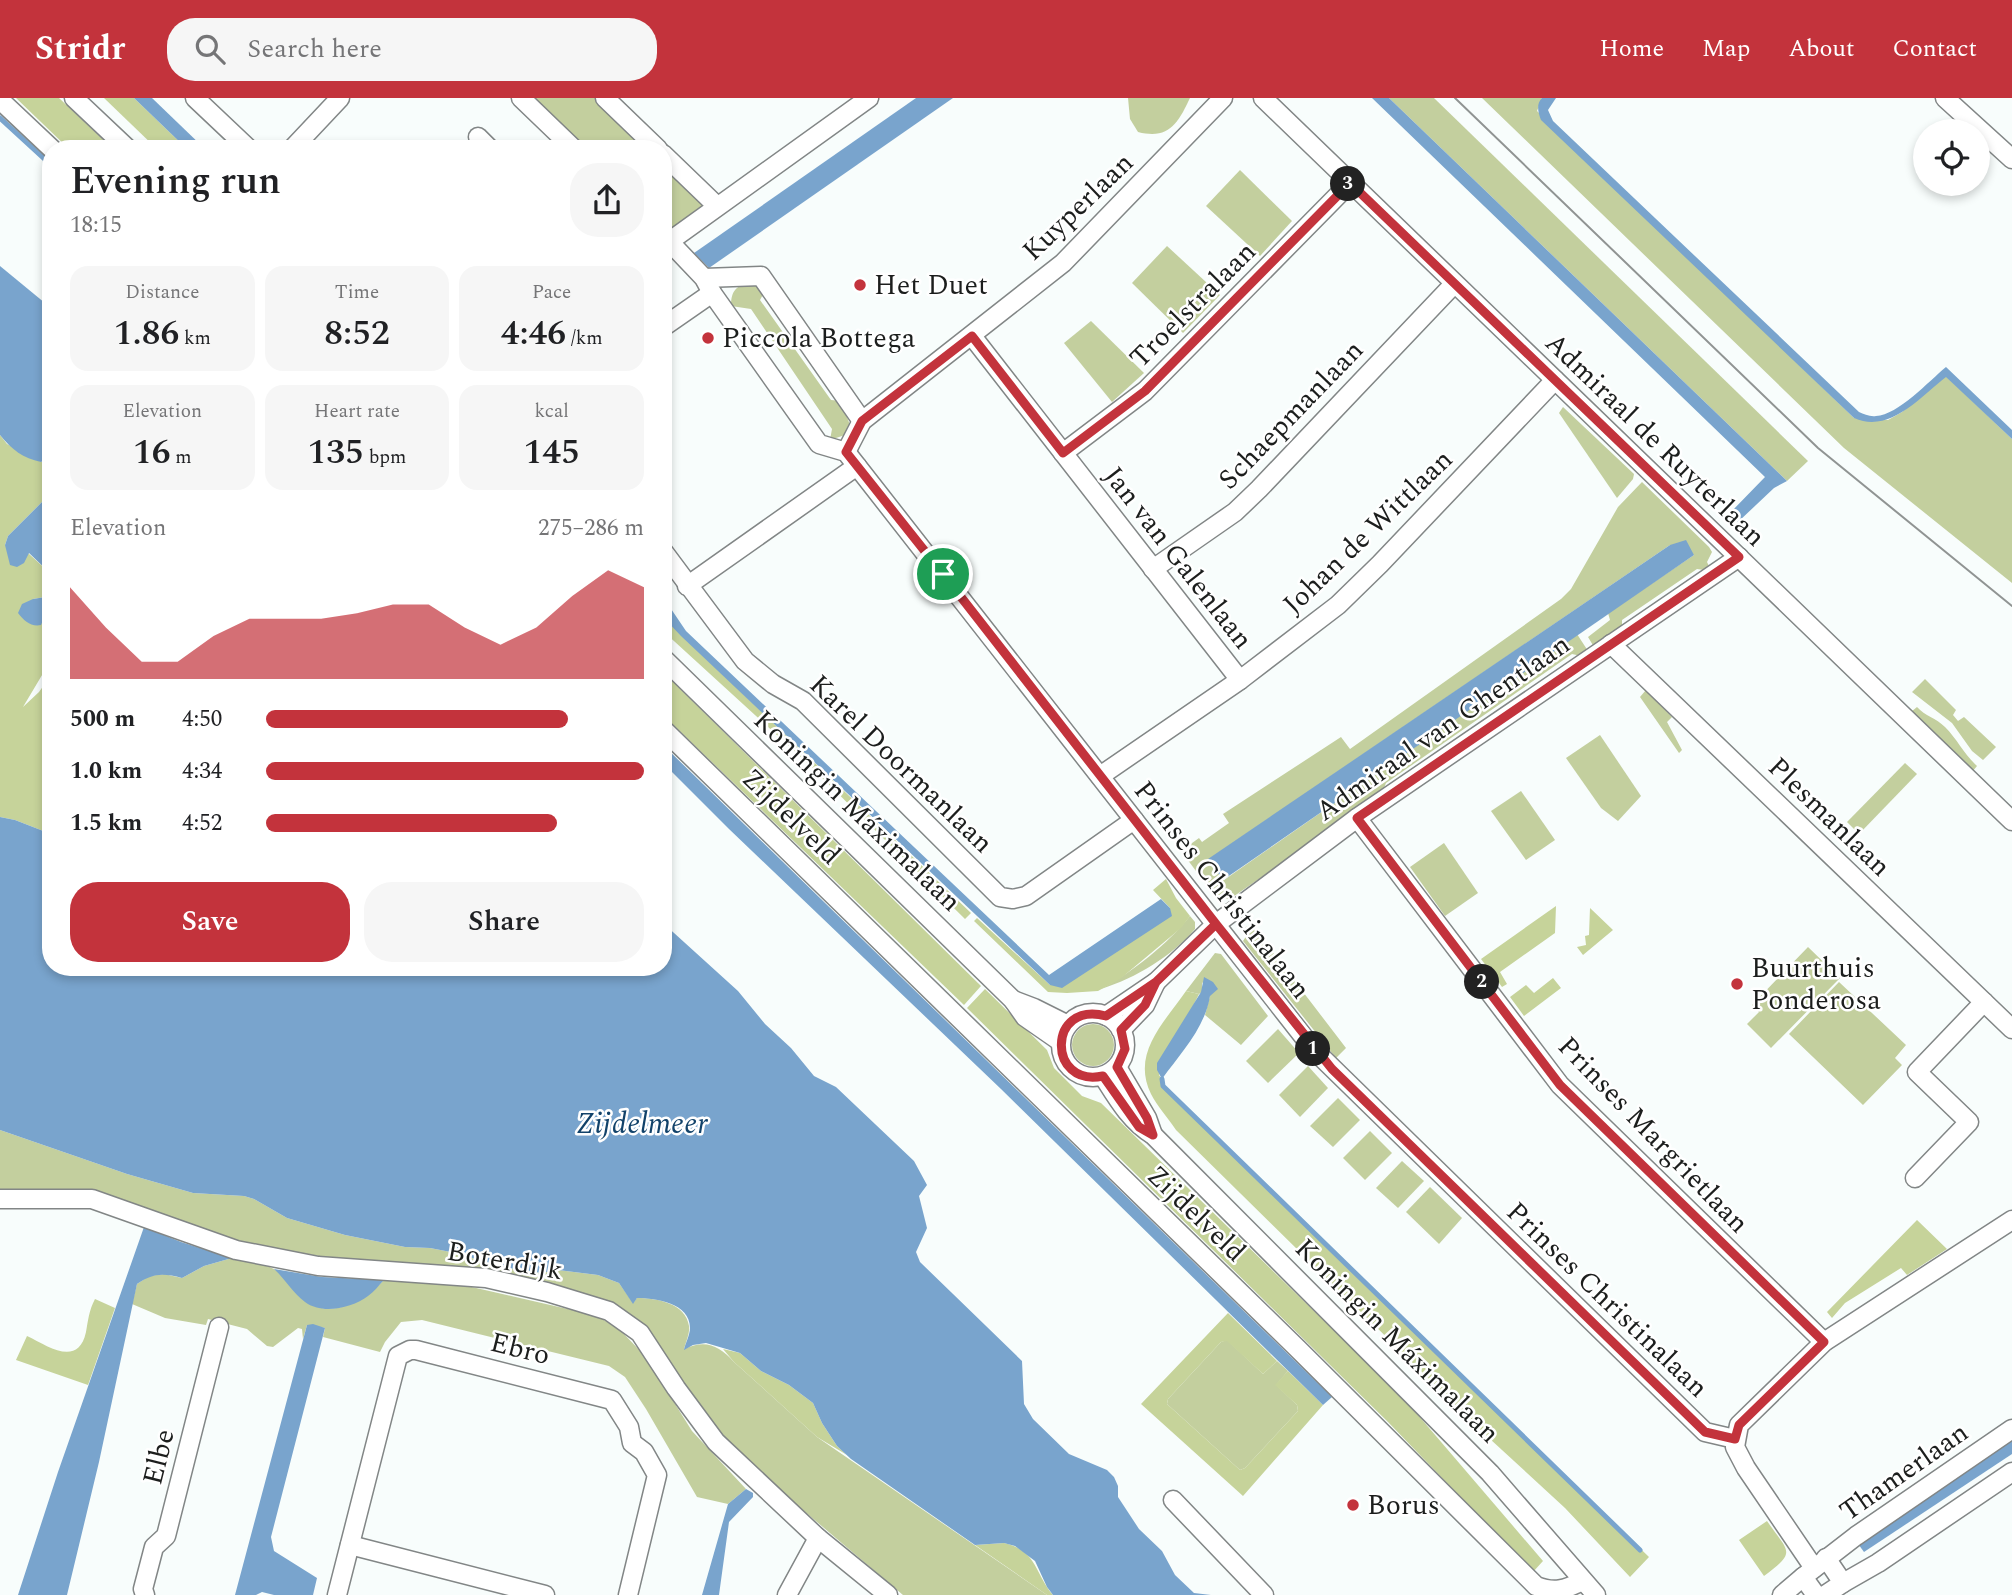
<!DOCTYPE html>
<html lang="en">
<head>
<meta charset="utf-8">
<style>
  body { margin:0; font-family:Spectral,serif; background:#f6f6f6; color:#202124; height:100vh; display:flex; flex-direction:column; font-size:26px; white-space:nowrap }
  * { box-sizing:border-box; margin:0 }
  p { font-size:23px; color:#757577 }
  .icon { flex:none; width:38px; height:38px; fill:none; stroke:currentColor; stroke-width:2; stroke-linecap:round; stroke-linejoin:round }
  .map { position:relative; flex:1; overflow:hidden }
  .sheet { position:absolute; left:42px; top:42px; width:630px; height:836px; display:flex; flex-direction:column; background:#fff; border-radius:28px; box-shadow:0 4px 10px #0003 }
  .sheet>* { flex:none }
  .buttons { position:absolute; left:1913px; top:21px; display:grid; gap:14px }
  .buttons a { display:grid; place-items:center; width:77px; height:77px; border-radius:50%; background:#fff; box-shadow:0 4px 10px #0003; font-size:35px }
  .pin { position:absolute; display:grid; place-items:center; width:60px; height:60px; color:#fff; margin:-30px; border:4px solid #fff; border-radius:50%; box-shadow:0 2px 7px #0007 }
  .km { position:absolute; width:35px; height:35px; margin:-18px; border-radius:50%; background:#222; color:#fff; font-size:19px; line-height:35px; text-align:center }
  .round { display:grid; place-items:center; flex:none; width:74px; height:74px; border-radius:28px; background:#f6f6f6 }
  .summary { display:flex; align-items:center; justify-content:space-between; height:119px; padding:0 28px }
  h1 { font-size:38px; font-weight:600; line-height:52px }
  .stats { display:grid; grid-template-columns:repeat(3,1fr); gap:10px; height:119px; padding:7px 28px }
  .stats div { display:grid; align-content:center; border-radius:18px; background:#f6f6f6; text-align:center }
  .stats b { font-size:35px; font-weight:600 }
  .stats small { font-size:19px; font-weight:400 }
  .stats p { font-size:19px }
  .chart { height:196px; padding:14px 28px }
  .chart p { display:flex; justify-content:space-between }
  .chart svg { width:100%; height:126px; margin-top:7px; fill:#c3333c; opacity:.7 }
  .cta { display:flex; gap:14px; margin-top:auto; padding:14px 28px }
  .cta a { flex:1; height:80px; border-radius:28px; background:#c3333c; color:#fff; font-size:28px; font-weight:600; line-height:80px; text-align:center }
  .cta a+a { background:#f6f6f6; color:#202124 }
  ul { padding:0 28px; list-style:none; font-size:23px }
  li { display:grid; grid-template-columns:112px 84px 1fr; align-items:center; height:52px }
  li i { height:18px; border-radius:9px; background:#c3333c }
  header { display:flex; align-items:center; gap:42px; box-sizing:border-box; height:98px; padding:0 35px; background:#c3333c; color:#fff }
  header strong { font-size:33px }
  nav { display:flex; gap:38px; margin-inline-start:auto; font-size:24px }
  .search { width:490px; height:63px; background:#f6f6f6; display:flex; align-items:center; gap:18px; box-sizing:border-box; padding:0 24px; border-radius:28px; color:#757577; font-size:26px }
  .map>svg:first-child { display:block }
  .green { fill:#c3cf9e }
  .forest { fill:#c6d39a }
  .water { fill:#79a4cd }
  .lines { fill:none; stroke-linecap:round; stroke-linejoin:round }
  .stream { stroke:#79a4cd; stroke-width:5 }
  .minor-casing { stroke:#828686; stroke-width:21 }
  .minor { stroke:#fff; stroke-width:18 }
  .tram { stroke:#909493; stroke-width:2 }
  .route-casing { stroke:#fff; stroke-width:14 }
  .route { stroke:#c3333c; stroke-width:9 }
  .poi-dot { fill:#c3333c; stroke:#fff; stroke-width:2.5 }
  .labels { text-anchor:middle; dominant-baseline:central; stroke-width:5; stroke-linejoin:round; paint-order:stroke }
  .street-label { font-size:28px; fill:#1c1e1d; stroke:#fff }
  .poi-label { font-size:28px; fill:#1c1e1d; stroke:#fff; text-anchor:start }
  .water-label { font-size:30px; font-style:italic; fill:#11426a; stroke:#fff }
</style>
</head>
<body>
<header>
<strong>Stridr</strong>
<div class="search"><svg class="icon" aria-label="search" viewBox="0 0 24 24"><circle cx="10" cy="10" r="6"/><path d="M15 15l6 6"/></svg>Search here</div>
<nav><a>Home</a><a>Map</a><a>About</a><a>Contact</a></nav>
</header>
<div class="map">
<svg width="2012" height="1497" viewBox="0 0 2012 1497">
  <rect width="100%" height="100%" fill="#f8fdfc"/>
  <!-- green -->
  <g class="green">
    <polygon points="531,0 595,0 647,51 586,51"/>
    <path d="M1128,0H1190C1178,25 1169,42 1138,34L1130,21Z"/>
    <polygon points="1389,0 1434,0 1808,363 1787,383"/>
    <polygon points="1482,0 1542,0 1537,13 1854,320 1888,322 1902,314 1946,278 2012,341 2012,485 1844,350"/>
    <polygon points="663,66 699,101 705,111 672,131 663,123"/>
    <polygon points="1240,72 1292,123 1260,158 1206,108"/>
    <polygon points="1167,148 1220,197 1183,235 1132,185"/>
    <path d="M746,184L758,186L765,193L760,202L831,302L841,303L850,327L845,337L830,342L832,331L751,211L731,208C731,194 735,190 746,184Z"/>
    <polygon points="1091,223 1144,275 1112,304 1064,245"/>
    <polygon points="1563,309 1634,376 1633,381 1617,400 1559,315"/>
    <polygon points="1642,384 1709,449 1712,454 1707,464 1709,468 1704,472 1697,471 1622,522 1622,529 1594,549 1588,539 1610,522 1608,515 1694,457 1670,447 1208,762 1224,782 1577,536 1588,553 1581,558 1572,556 1386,685 1382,695 1230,801 1222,801 1214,797 1181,753 1199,740 1202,744 1229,725 1223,716 1341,639 1350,651 1561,501 1571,491 1618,409"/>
    <polygon points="1925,581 1956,612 1953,617 1958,623 1964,619 1996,649 1983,662 1972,653 1952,625 1912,594"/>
    <polygon points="1646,592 1672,619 1667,624 1682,652 1679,655 1640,599"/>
    <path d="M1917,609C1925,618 1936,620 1945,629C1957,641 1964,656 1977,668L1972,674L1911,614Z"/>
    <polygon points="1600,637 1641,698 1618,723 1601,710 1566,660"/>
    <polygon points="1905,665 1917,676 1859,736 1847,724"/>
    <polygon points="1521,693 1555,742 1526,762 1491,713"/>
    <polygon points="1444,745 1478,795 1445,818 1410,769"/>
    <path d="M1190,818L1195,824V831C1172,858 1136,880 1101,891C1131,875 1169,845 1190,818Z"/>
    <polygon points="1251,826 1346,950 1336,960 1243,843 1247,837 1243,831"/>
    <polygon points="1808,849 1840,880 1771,950 1747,926 1759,914 1752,907"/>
    <polygon points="1215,855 1221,856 1268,918 1241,947 1205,917 1210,898 1202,884 1202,894 1199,896 1186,893"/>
    <polygon points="1839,884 1906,947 1895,960 1902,967 1863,1007 1789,936"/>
    <circle cx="1093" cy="947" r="21"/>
    <polygon points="1278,931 1299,955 1268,985 1246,963"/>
    <polygon points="1308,968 1328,990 1300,1019 1279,997"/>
    <polygon points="1338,1000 1360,1022 1333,1049 1310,1028"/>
    <path d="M0,1032L127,1076L193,1095L244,1098L254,1101L287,1120L345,1137L405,1149L430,1150L461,1156L495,1168L541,1175L558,1172L598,1177L619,1185L633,1205L637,1200C656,1200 686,1205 689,1228C690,1235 686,1244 684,1251C705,1241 719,1247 734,1264L817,1339L1047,1497H903L725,1346L617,1210L579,1194L531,1184L355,1164L248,1146L96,1095L50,1091L0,1092Z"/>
    <polygon points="1370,1033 1392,1055 1365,1082 1343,1060"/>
    <polygon points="1402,1063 1424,1083 1398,1110 1376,1090"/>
    <polygon points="1430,1089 1462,1120 1439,1146 1406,1114"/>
    <path d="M232,1160C245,1163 263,1165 274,1171C285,1177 291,1191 300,1199C328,1224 362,1204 384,1182L463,1187L598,1218L622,1234L645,1258L692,1333L746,1391L728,1406L697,1399L646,1311L625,1279L609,1268L422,1222L401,1224L385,1244L380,1254L323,1239L325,1230L307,1227L303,1241L302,1231L298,1230L273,1249L267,1248L247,1231L208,1221L206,1227L165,1220L132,1206L137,1186L149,1178L164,1176L182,1180L204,1168Z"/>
    <polygon points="1227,1242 1263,1276 1277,1263 1288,1273 1276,1287 1297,1307 1298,1313 1245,1370 1240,1372 1167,1306 1168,1301 1221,1244"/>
  </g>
  <!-- forest -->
  <g class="forest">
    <polygon points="16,0 59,0 113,51 69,51"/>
    <polygon points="104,0 134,0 187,51 157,51"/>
    <polygon points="0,337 7,346 41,364 51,359 51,395 8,438 5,447 28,455 51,476 51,498 33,501 44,520 51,521 51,562 23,609 39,594 51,577 51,736 15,722 0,719"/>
    <polygon points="663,519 971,815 965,821 801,659 663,533"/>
    <polygon points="663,574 981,888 964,907 663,617"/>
    <polygon points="1166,781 1176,800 1190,818 1181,830 1120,881 1098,893 1067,895 1048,894 974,823 977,820 1050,887 1170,810 1153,792"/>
    <polygon points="1556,808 1555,835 1500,874 1507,886 1502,889 1481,861"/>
    <polygon points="1590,810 1613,832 1583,857 1577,849 1586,847 1585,838 1589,837"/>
    <polygon points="1553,880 1561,890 1524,918 1510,899 1526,887 1534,895"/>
    <polygon points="985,891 1047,952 1054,970 1082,998 1101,1005 1406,1303 1543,1463 1533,1474 1388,1324 967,910"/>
    <path d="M1186,893L1199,896L1159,977L1162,981L1164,988L1649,1459L1630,1479L1565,1410L1490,1341L1176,1032C1168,1020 1157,1008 1151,996C1131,955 1164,925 1186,893Z"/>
    <polygon points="1917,1122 1947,1151 1907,1177 1901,1170 1845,1205 1832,1220 1827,1214"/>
    <path d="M95,1201L115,1210L88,1287L16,1262L27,1238C48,1248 78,1270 86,1234C88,1223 89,1212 95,1201Z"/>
    <polygon points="1228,1215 1277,1263 1263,1276 1227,1243 1221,1244 1168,1301 1167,1306 1240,1372 1245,1370 1298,1313 1297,1307 1275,1287 1288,1273 1323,1307 1243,1398 1141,1306"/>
    <polygon points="723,1251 740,1255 761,1273 789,1287 813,1305 822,1325 837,1348 847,1357 817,1339 734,1264"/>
    <path d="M1767,1423C1788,1454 1798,1453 1764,1478L1739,1442Z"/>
    <path d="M1004,1445C1037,1452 1035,1476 1053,1497H1047L975,1447Z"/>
  </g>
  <!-- water -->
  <g class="water">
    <polygon points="134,0 152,0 205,51 187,51"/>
    <polygon points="916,0 953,0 709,170 694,155"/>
    <polygon points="1372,0 1389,0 1787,383 1774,390 1738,424 1730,415 1765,379"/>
    <path d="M1542,0H1556L1548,12L1553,23L1859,314C1864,316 1870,319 1876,318C1898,317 1929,283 1946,269L2012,332V341L1946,279C1920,299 1890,336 1854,320L1541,22C1538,14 1536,6 1542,0Z"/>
    <path d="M0,168L51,210V358L41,364C23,360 12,352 0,337Z"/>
    <polygon points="51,395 51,476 29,455 24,465 17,469 10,467 5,447 8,438"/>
    <polygon points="1686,442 1694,457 1223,782 1208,761 1670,447"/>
    <path d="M51,498V521L44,520L41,527C31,529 24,523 18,515L22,506L33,501Z"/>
    <polygon points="663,499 686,533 1049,877 1161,801 1170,810 1172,818 1062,890 1050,887 681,538 663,519"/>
    <polygon points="663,647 1332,1299 1323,1307 1001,991 729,731 663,665"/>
    <path d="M0,719L15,722L51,736V870H663V825L738,893L765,926L791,950L814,978L836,989L914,1063L927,1087L919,1098L927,1130L916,1154L920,1164L1022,1263L1024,1306L1033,1321L1069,1356L1107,1372L1114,1379L1118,1388V1399L1139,1431L1162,1453L1175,1477L1194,1495L1211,1497H1053L1047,1489L1035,1463L1015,1448L1004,1445L975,1447L851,1361L837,1348L822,1325L813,1305L789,1287L761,1273L740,1255L706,1245L693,1247L684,1252C685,1246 690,1237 690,1230C690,1205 656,1200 637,1200L633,1206L619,1185L598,1177L558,1172L541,1175L495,1168L461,1156L430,1150L405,1149L345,1137L287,1120L254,1101L244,1098L193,1095L127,1076L0,1032Z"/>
    <path d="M1204,879L1213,884L1218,891L1210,898C1205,930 1180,956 1162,981L1157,972V965L1201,894Z"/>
    <path d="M144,1129L181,1144L232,1160L204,1168L182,1180C163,1175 153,1175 137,1186L99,1364L67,1497H18L58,1374Z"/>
    <path d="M274,1171L322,1179L384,1182C379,1187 374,1194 368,1198C352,1210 322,1217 305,1204C293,1195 285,1181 274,1171Z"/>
    <polygon points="313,1226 325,1230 271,1439 274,1453 317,1480 313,1497 274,1497 262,1494 256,1497 235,1497 307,1227"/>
    <polygon points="2012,1339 2012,1356 1864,1454 1856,1443"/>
    <polygon points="746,1391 753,1395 753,1399 729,1424 719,1497 702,1497 728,1406"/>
  </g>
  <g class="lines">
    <!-- stream -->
    <g class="stream">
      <polyline points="0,20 51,67"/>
      <polyline points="1162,981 1163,988 1640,1452"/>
    </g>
    <!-- minor casing -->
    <g class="minor-casing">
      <g id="minor">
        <polyline points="74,0 128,51"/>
        <polyline points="195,0 249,51"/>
        <polyline points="521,0 574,51"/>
        <polyline points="605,0 658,51"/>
        <polyline points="1263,0 2012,723"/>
        <polyline points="1945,0 2012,61"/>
        <polyline points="0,2 52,51"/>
        <polyline points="478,39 490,51"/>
        <polyline points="292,51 340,0"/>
        <polyline points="663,56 717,108"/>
        <polyline points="663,137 704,180 712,195 819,346 846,354 1314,952 1705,1334 1735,1341"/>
        <polyline points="663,148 869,0"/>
        <polyline points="704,180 761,178 862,323"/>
        <polyline points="663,229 712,195"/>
        <polyline points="972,238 1240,582"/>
        <polyline points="846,354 862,323 1063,165 1223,0"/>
        <polyline points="1063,355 1145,293 1350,85"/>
        <polyline points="663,453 745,563 773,586 803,603 1000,799 1013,801 1026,798 1134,722"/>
        <polyline points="1153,471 1235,414 1259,391 1454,186"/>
        <polyline points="687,488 857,368"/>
        <polyline points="1611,546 2012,931"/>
        <polyline points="663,560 1013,902 1025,919 1061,944"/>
        <path d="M663,631L1298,1251L1536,1488C1554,1495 1565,1492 1582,1483"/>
        <polyline points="1100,678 1240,582 1338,507 1380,466 1555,282"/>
        <polyline points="1357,720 1560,987 1824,1244"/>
        <polyline points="1013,902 1034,910 1068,927"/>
        <circle cx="1093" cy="947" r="32"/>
        <polyline points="1106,918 1156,884 1216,826 1357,720 1739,459"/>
        <polyline points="1121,932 1145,907 1156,884"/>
        <polyline points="1117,969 1147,1020 1153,1037"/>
        <path d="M1103,978C1117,1000 1130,1023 1153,1037L1490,1375L1596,1497"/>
        <polyline points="1915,1080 1969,1024 1917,974 1984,904"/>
        <polyline points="0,1101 92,1101 236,1152 318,1168 486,1180 547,1194 609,1213 640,1235 676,1290 716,1344 818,1440 888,1497"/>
        <polyline points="1173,1402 1264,1497"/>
        <polyline points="350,1447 545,1497"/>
        <polyline points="1814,1470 1746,1370 1735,1349 1739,1327 1824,1244 2012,1122"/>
        <polyline points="1843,1485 1878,1465 2012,1374"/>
        <polyline points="145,1497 143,1491 154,1449 166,1438 219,1229"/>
        <polyline points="337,1497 398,1258 410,1252 416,1252 612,1302 629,1329 632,1345 644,1354 657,1377 628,1497"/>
        <polyline points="787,1497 818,1440"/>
        <polyline points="1782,1497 1803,1479"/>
        <polyline points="1816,1497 1803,1479 1856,1438 2012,1331"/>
        <polyline points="1825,1497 1843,1485 1826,1460"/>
      </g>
    </g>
    <!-- minor -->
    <use href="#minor" class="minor"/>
    <!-- tram -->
    <polyline class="tram" points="1455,0 1818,350 2012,508"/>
  </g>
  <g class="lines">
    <!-- route casing -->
    <g class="route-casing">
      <path id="route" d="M943,476L1216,826L1156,884L1145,907L1121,932L1125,951L1117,969L1147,1020L1153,1037L1139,1029L1103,978C1047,990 1047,902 1106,918L1156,884L1216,826L1332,971L1705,1334L1735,1341L1739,1327L1824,1244L1560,987L1357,720L1739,459L1350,85L1145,293L1063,355L972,238L862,323L846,354L943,476"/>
    </g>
    <!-- route -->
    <use href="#route" class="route"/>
  </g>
  <!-- markers -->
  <g class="poi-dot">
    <circle cx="860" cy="187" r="7"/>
    <circle cx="708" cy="240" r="7"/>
    <circle cx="1737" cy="886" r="7"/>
    <circle cx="1353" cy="1407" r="7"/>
  </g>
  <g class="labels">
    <!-- street labels -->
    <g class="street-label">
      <text transform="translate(1078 109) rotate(-44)">Kuyperlaan</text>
      <text transform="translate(1193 207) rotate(-45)">Troelstralaan</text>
      <text transform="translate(1291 317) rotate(-46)">Schaepmanlaan</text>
      <text transform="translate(1655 342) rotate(44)">Admiraal de Ruyterlaan</text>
      <text transform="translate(1368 434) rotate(-44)">Johan de Wittlaan</text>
      <text transform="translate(1178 460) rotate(52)">Jan van Galenlaan</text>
      <text transform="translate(1443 630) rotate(-35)">Admiraal van Ghentlaan</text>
      <text transform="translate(901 666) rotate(44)">Karel Doormanlaan</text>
      <text transform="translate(857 713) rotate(44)">Koningin Máximalaan</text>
      <text transform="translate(791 719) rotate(44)">Zijdelveld</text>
      <text transform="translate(1829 719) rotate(44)">Plesmanlaan</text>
      <text transform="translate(1222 792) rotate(52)">Prinses Christinalaan</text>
      <text transform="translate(1653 1037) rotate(46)">Prinses Margrietlaan</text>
      <text transform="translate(1196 1116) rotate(44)">Zijdelveld</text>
      <text transform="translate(505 1163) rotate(10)">Boterdijk</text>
      <text transform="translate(1607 1202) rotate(44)">Prinses Christinalaan</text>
      <text transform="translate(1397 1243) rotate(45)">Koningin Máximalaan</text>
      <text transform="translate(520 1251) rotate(14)">Ebro</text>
      <text transform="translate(159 1359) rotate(-76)">Elbe</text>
      <text transform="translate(1904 1374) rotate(-35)">Thamerlaan</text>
    </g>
    <!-- poi labels -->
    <g class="poi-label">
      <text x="874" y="187">Het Duet</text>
      <text x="722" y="240">Piccola Bottega</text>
      <text x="1751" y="870">Buurthuis<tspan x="1751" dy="32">Ponderosa</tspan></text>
      <text x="1367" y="1407">Borus</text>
    </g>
    <!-- water labels -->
    <g class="water-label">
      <text x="642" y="1026">Zijdelmeer</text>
    </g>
  </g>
</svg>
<div class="buttons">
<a><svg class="icon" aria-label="locate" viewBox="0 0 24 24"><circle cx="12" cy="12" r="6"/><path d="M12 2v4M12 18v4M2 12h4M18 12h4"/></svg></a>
</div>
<div class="pin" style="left:943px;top:476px;background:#1e9e55"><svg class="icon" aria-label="arrive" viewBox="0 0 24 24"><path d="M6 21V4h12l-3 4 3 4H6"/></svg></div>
<b class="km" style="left:1313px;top:951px">1</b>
<b class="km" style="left:1482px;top:884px">2</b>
<b class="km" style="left:1348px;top:86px">3</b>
<section class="sheet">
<div class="summary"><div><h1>Evening run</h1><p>18:15</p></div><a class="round"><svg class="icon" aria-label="share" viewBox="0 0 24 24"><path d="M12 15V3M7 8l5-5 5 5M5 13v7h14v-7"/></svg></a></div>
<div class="stats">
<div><p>Distance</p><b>1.86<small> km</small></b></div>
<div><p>Time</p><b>8:52</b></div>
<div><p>Pace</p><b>4:46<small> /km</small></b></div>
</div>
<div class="stats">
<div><p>Elevation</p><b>16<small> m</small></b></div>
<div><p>Heart rate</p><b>135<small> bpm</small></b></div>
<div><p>kcal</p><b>145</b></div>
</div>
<div class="chart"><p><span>Elevation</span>275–286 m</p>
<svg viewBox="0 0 160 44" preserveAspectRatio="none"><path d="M0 44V12L10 26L20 38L30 38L40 29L50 23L60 23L70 23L80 21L90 18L100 18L110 26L120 32L130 26L140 15L150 6L160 12V44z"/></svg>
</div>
<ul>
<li><b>500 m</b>4:50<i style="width:80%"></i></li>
<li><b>1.0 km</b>4:34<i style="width:100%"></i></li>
<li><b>1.5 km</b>4:52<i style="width:77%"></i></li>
</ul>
<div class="cta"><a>Save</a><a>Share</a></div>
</section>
</div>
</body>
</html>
